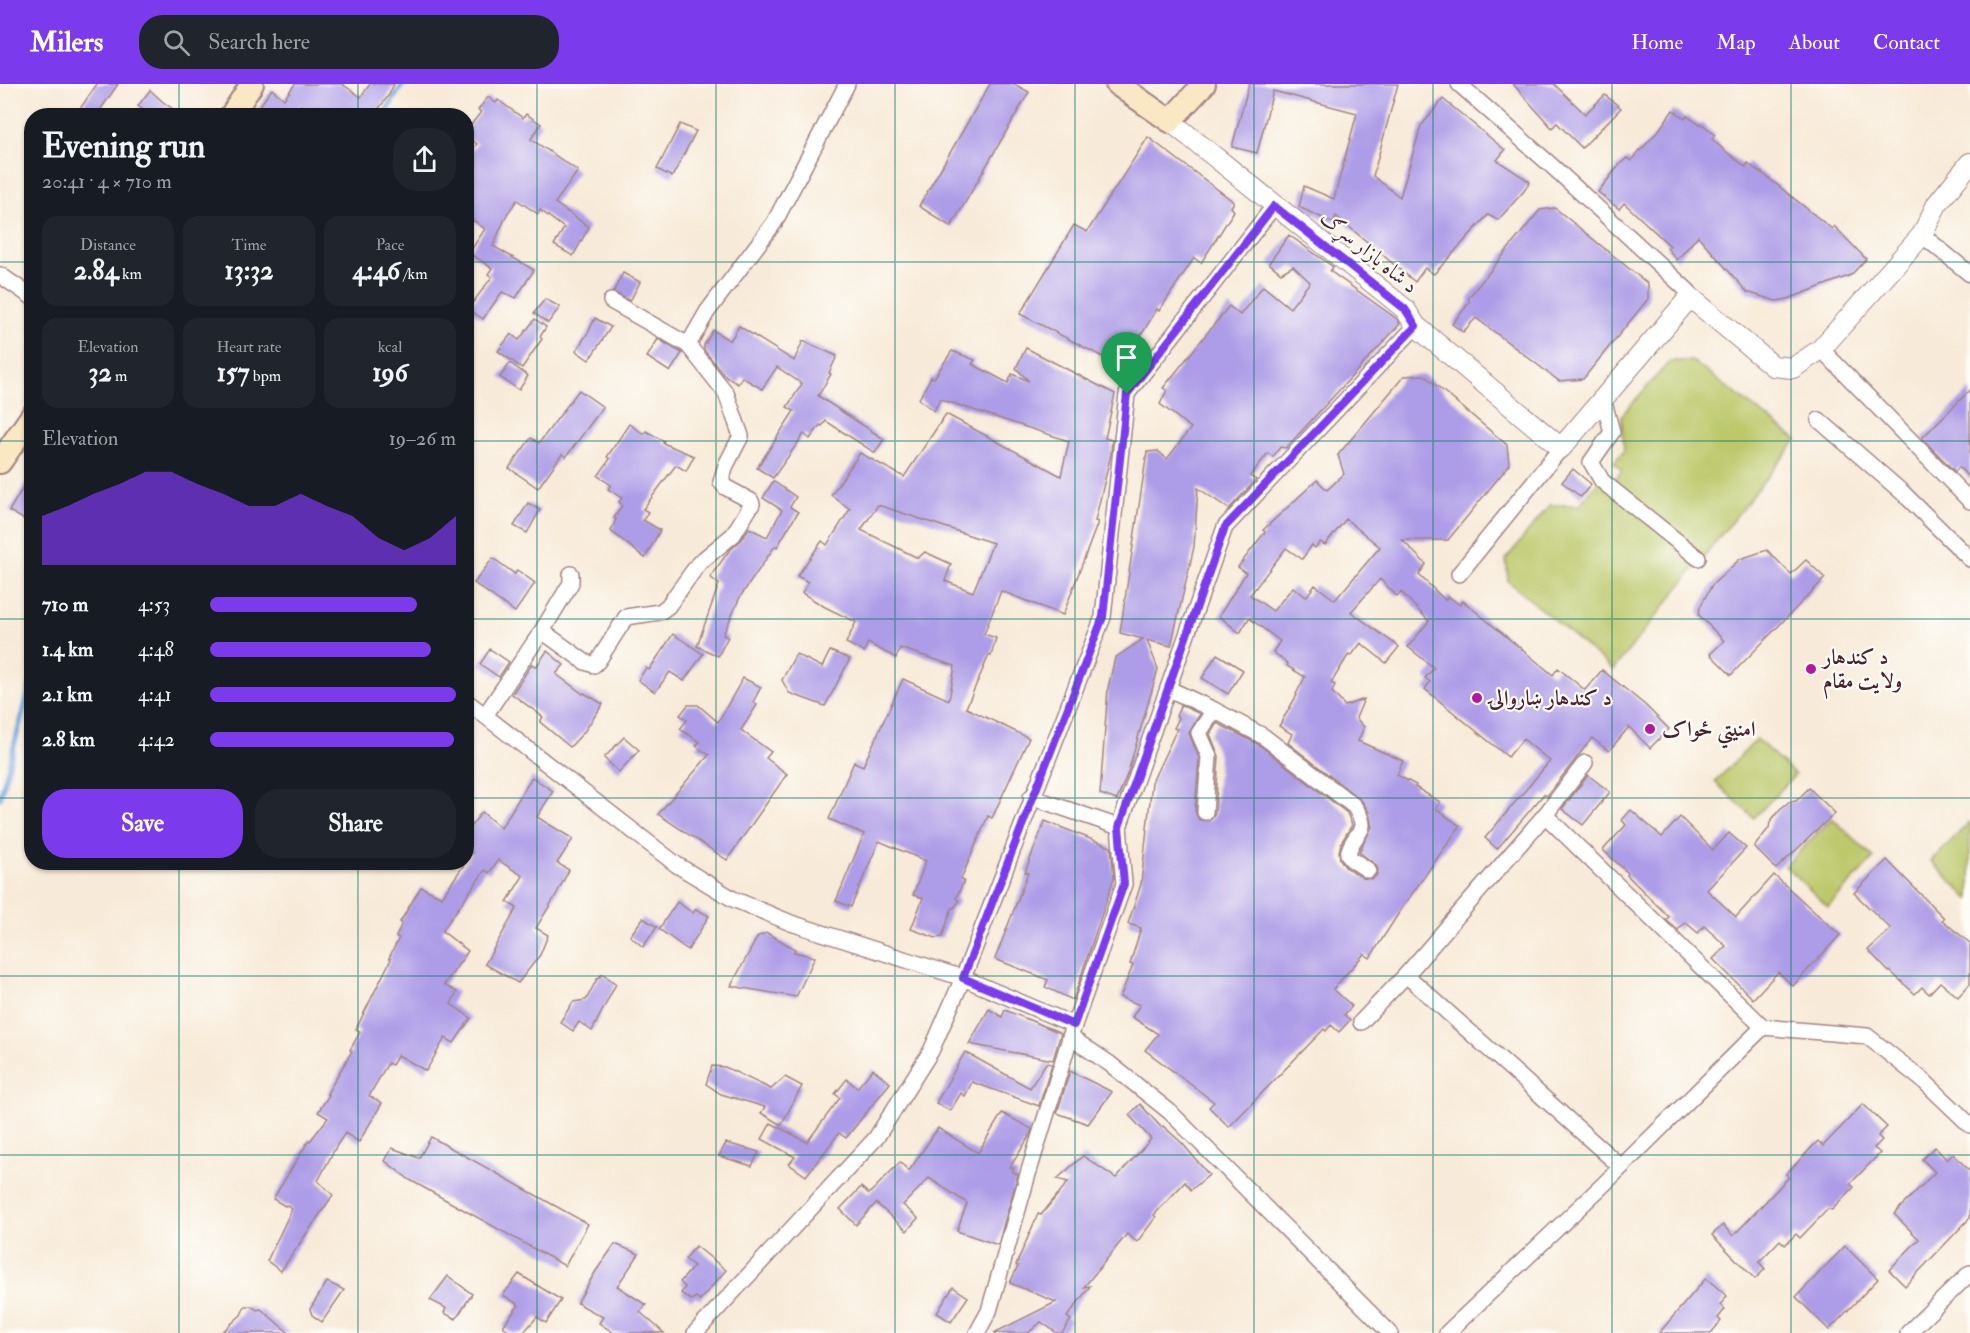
<!DOCTYPE html>
<html lang="en">
<head>
<meta charset="utf-8">
<style>
  body { margin:0; font-family:"IM FELL Double Pica",Amiri,serif; background:#20242c; color:#f1f3f6; height:100vh; display:flex; flex-direction:column; font-size:22px; white-space:nowrap }
  * { box-sizing:border-box; margin:0 }
  p { font-size:20px; color:#9ea1a6 }
  .icon { flex:none; width:33px; height:33px; fill:none; stroke:currentColor; stroke-width:2; stroke-linecap:round; stroke-linejoin:round }
  .map { position:relative; flex:1; overflow:hidden }
  .drawer { position:absolute; left:24px; top:24px; width:450px; height:762px; display:flex; flex-direction:column; background:#171b24; border-radius:24px; box-shadow:0 2px 4px #0004 }
  .drawer>* { flex:none }
  .pin { position:absolute; display:grid; place-items:center; width:51px; height:51px; color:#fff; margin:-62px -26px; border-radius:50% 50% 50% 0; rotate:-45deg; box-shadow:0 0 6px #0007 }
  .pin .icon { rotate:45deg }
  .round { display:grid; place-items:center; flex:none; width:63px; height:63px; border-radius:24px; background:#20242c }
  .head { display:flex; align-items:center; justify-content:space-between; height:102px; padding:0 18px }
  h1 { font-size:33px; font-weight:800; line-height:45px }
  .figures { display:grid; grid-template-columns:repeat(3,1fr); gap:9px; height:102px; padding:6px 18px }
  .figures div { display:grid; align-content:center; border-radius:15px; background:#20242c; text-align:center }
  .figures b { font-size:26px; font-weight:800 }
  .figures small { font-size:16px; font-weight:400 }
  .figures p { font-size:16px }
  .chart { height:168px; padding:12px 18px }
  .chart p { display:flex; justify-content:space-between }
  .chart svg { width:100%; height:108px; margin-top:6px; fill:#7c3aed; opacity:.7 }
  .primary-button { display:flex; gap:12px; margin-top:auto; padding:12px 18px }
  .primary-button a { flex:1; height:69px; border-radius:24px; background:#7c3aed; color:#fff; font-size:24px; font-weight:800; line-height:69px; text-align:center }
  .primary-button a+a { background:#20242c; color:#f1f3f6 }
  ul { padding:0 18px; list-style:none; font-size:20px }
  li { display:grid; grid-template-columns:96px 72px 1fr; align-items:center; height:45px }
  li i { height:15px; border-radius:8px; background:#7c3aed }
  header { display:flex; align-items:center; gap:36px; box-sizing:border-box; height:84px; padding:0 30px; background:#7c3aed; color:#fff }
  header strong { font-size:28px }
  nav { display:flex; gap:33px; margin-inline-start:auto; font-size:21px }
  .search { width:420px; height:54px; background:#20242c; display:flex; align-items:center; gap:15px; box-sizing:border-box; padding:0 21px; border-radius:24px; color:#9ea1a6; font-size:22px }
  .map>svg:first-child { display:block }
  .green { fill:#bcc86a; stroke:#83744a; stroke-width:1.5 }
  .lines { fill:none; stroke-linecap:round; stroke-linejoin:round }
  .stream { stroke:#6ba2d9; stroke-width:5 }
  .building { fill:#ad9ce7; fill-rule:evenodd }
  .minor-casing { stroke:#a18482; stroke-width:18 }
  .tertiary-casing { stroke:#a18482; stroke-width:22 }
  .secondary-casing { stroke:#a18482; stroke-width:26 }
  .minor { stroke:#fff; stroke-width:15 }
  .tertiary { stroke:#fff; stroke-width:20 }
  .secondary { stroke:#fae7c3; stroke-width:22 }
  .route-casing { stroke:#fff; stroke-width:12 }
  .route { stroke:#7c3aed; stroke-width:8 }
  .grid { fill:none; stroke:#0f766e; stroke-width:1.5; stroke-opacity:0.55 }
  .poi-dot { fill:#b5179e; stroke:#fdfcf7; stroke-width:2 }
  .labels { text-anchor:middle; dominant-baseline:central; stroke-width:4.5; stroke-linejoin:round; paint-order:stroke }
  .street-label { font-size:21px; fill:#4a1f2b; stroke:#fdfcf7 }
  .poi-label { font-size:21px; font-weight:bold; fill:#4a1f2b; stroke:#fdfcf7; text-anchor:start }
</style>
</head>
<body>
<header>
<strong>Milers</strong>
<div class="search"><svg class="icon" aria-label="search" viewBox="0 0 24 24"><circle cx="10" cy="10" r="6"/><path d="M15 15l6 6"/></svg>Search here</div>
<nav><a>Home</a><a>Map</a><a>About</a><a>Contact</a></nav>
</header>
<div class="map">
<svg width="1970" height="1249" viewBox="0 0 1970 1249">
  <rect width="100%" height="100%" fill="#fdfcf7"/>
  <filter id="ink" filterUnits="userSpaceOnUse"><feTurbulence type="fractalNoise" baseFrequency=".0167" numOctaves="2"/><feDisplacementMap in="SourceGraphic" scale="12" xChannelSelector="R" yChannelSelector="G"/><feConvolveMatrix kernelMatrix="1 2 1 2 8 2 1 2 1" color-interpolation-filters="sRGB"/></filter>
  <filter id="wash" filterUnits="userSpaceOnUse"><feTurbulence type="fractalNoise" baseFrequency=".008" numOctaves="4" result="noise"/><feDisplacementMap in="SourceGraphic" scale="24" xChannelSelector="R" yChannelSelector="G"/><feGaussianBlur stdDeviation="1.35" result="paint"/><feColorMatrix in="noise" values="0 0 0 0 0 0 0 0 0 0 0 0 0 0 0 0 0 1.4 0 .05"/><feComposite in="paint" operator="in"/></filter>
  <g filter="url(#wash)">
    <rect width="100%" height="100%" fill="#f8ead8"/>
    <!-- green -->
    <g class="green">
      <polygon points="1670,277 1692,277 1797,356 1613,586 1508,497 1506,475 1550,421 1579,421 1603,392 1613,399 1622,386 1614,378 1624,367 1621,332"/>
      <polygon points="1757,655 1795,691 1754,734 1715,698"/>
      <polygon points="1832,734 1874,774 1828,823 1785,782"/>
      <polygon points="1970,738 1970,816 1931,777"/>
    </g>
    <g class="lines">
      <!-- stream -->
      <g class="stream">
        <polyline points="383,32 403,0"/>
        <polyline points="0,714 32,595"/>
      </g>
    </g>
    <g id="blocks">
      <!-- building -->
      <g class="building">
        <polygon points="97,0 118,0 96,32 75,32"/>
        <polygon points="295,0 342,0 361,13 370,0 394,0 389,11 373,32 315,32 301,21 292,32 252,32 272,5 284,15"/>
        <polygon points="990,0 1014,0 1029,8 951,143 919,122"/>
        <polygon points="1249,0 1398,0 1373,92 1400,113 1421,42 1443,15 1505,66 1497,76 1530,98 1524,107 1498,136 1488,131 1434,190 1425,184 1415,198 1336,132 1333,139 1299,123 1304,102 1334,115 1357,29 1273,7 1257,69 1232,63"/>
        <polygon points="1513,0 1554,0 1585,30 1605,11 1621,24 1582,64 1557,39 1552,44"/>
        <polygon points="150,6 162,17 182,32 150,32 138,22"/>
        <polygon points="488,13 496,19 498,16 523,34 526,30 541,40 531,55 578,87 555,119 589,143 573,172 554,161 564,144 540,126 538,130 517,116 507,130 493,162 534,186 516,214 502,208 483,235 468,225 492,193 488,190 492,184 469,169 485,145 466,131 466,73 477,60 466,52 466,47 481,28 478,26"/>
        <polygon points="1673,26 1685,34 1687,32 1700,41 1701,39 1715,51 1712,55 1725,67 1746,83 1748,79 1760,89 1761,88 1832,145 1834,142 1866,175 1851,191 1788,215 1776,217 1747,208 1698,152 1677,176 1667,164 1670,162 1624,119 1619,125 1598,108 1620,80 1627,74 1631,77 1639,66 1640,67 1659,46"/>
        <polygon points="680,40 696,47 672,93 657,85"/>
        <polygon points="1148,53 1234,118 1231,123 1234,127 1201,179 1194,174 1159,227 1157,225 1137,258 1142,261 1128,286 1020,230 1074,141 1087,148"/>
        <polygon points="1555,124 1648,200 1648,215 1583,295 1559,297 1476,234 1463,248 1452,240 1469,219 1469,213 1540,126"/>
        <polygon points="1289,151 1333,183 1330,187 1397,235 1400,240 1286,364 1280,363 1273,373 1268,369 1250,392 1256,396 1229,425 1198,404 1194,463 1171,562 1147,556 1158,585 1128,688 1117,716 1100,710 1108,604 1115,574 1143,555 1120,549 1147,368 1158,367 1167,375 1191,344 1160,320 1167,306 1163,304 1229,222 1240,231 1263,202 1290,224 1310,198 1293,182 1281,189 1269,179"/>
        <polygon points="623,189 640,198 630,217 613,208"/>
        <polygon points="545,215 560,223 548,239 534,229"/>
        <polygon points="595,234 611,243 589,276 576,267 589,247"/>
        <polygon points="535,235 546,243 540,253 542,255 522,284 498,267 511,250 519,256"/>
        <polygon points="739,242 794,277 803,257 837,272 829,289 831,290 818,312 884,355 875,369 826,337 822,342 820,341 810,355 804,350 773,394 757,384 794,327 787,323 802,300 777,283 762,305 742,293 738,300 726,293 704,266 704,261 713,246 730,257"/>
        <polygon points="658,255 682,269 670,288 647,273"/>
        <path d="M1026,264L1115,310L1105,354L1112,356L1111,370L1095,437L1098,438L1063,531L1001,507L984,550L996,554L991,572L989,571L966,624L1029,654L992,734L988,732L961,795L964,797L956,814L959,817L955,823L952,824L942,853L936,854L911,845L923,814L913,811L926,777L879,757L851,823L836,817L864,750L829,735L854,678L863,682L903,595L949,616L955,582L900,564L896,574L868,559L864,568L846,559L856,538L825,523L802,509L808,498L797,492L822,457L827,461L850,425L831,411L860,369L904,393L946,330L1061,392L1069,357L940,315L934,327L919,315L931,293L934,294L952,267L975,276L972,280L1008,299L1012,290L1029,297L1016,284ZM878,421L993,459L973,508L945,497L951,480L925,468L918,474L861,446Z"/>
        <polygon points="510,279 528,292 519,306 500,293"/>
        <path d="M1424,291L1507,361L1509,381L1448,456H1402L1426,480L1419,491L1445,516L1448,512L1460,521L1463,517L1553,591L1558,584L1585,606L1602,586L1645,621L1669,645L1650,664L1629,643L1609,667L1592,654L1547,712L1544,710L1497,765L1485,754L1550,677L1523,655L1508,673L1425,605L1430,598L1425,594L1434,584L1408,563L1429,537L1401,508L1397,512L1380,495L1351,528L1399,563L1386,579L1361,559L1351,572L1349,570L1331,599L1335,601L1332,608L1345,622L1364,615L1356,634L1364,643L1358,657L1403,677L1397,691L1416,701L1415,703L1440,718L1436,725L1460,742L1402,824L1370,874L1364,870L1333,905L1352,922L1344,931L1350,936L1339,948L1331,941L1326,947L1324,945L1229,1043L1209,1023L1214,1018L1145,966L1158,950L1132,933L1140,921L1120,913L1133,881L1130,880L1141,844L1128,840L1141,800L1152,698L1177,645L1174,644L1179,634L1176,632L1181,621L1200,630L1189,649L1199,674L1195,727L1199,736L1209,737L1215,729L1219,672L1210,650L1217,639L1258,660L1347,729L1352,741L1341,759L1339,768L1340,775L1345,783L1363,794L1372,795L1376,792L1378,786L1376,781L1359,768L1372,743L1369,728L1362,717L1288,659L1292,650L1279,642L1297,611L1296,610L1305,593L1287,582L1288,580L1273,568L1280,557L1249,534L1240,549L1219,532L1246,489L1238,483L1265,448L1263,446L1317,396L1327,406L1344,390L1338,371L1404,292ZM1346,435L1380,463L1335,516L1315,501L1306,513L1293,503L1273,527L1250,511L1286,464L1302,475L1312,461L1315,464L1320,458L1325,461Z"/>
        <polygon points="579,306 603,323 566,373 562,370 538,404 509,384 531,354 539,359"/>
        <polygon points="1970,306 1970,395 1959,383 1955,388 1922,354"/>
        <polygon points="629,340 644,350 646,347 664,357 663,359 694,372 686,387 676,381 643,425 648,428 643,436 660,446 645,474 611,447 616,435 614,434 622,421 619,418 622,414 608,405 611,401 598,392 610,375 607,373"/>
        <polygon points="1573,385 1591,400 1581,413 1562,398"/>
        <polygon points="32,388 32,425 25,436 9,427"/>
        <polygon points="773,397 796,413 790,423 798,428 777,463 775,462 740,513 723,551 728,553 718,572 697,562 719,500 710,493 729,467 741,456 749,444 767,453 782,426 763,414"/>
        <polygon points="528,419 540,426 527,449 514,442"/>
        <polygon points="1767,466 1791,490 1806,476 1825,494 1731,591 1710,570 1724,557 1699,531 1700,523 1712,501 1740,475"/>
        <polygon points="493,474 515,490 517,486 535,499 515,528 474,499"/>
        <polygon points="673,550 703,570 684,597 670,588 655,608 638,596 646,584 649,586"/>
        <polygon points="490,565 509,578 499,593 480,580"/>
        <polygon points="547,567 564,581 556,590 583,610 584,609 603,620 584,648 570,663 540,638 543,633 512,610 532,580 536,583"/>
        <polygon points="830,567 850,575 825,622 789,609 782,596 796,570 822,583"/>
        <polygon points="1217,570 1243,586 1228,610 1202,594"/>
        <polygon points="743,594 761,603 753,618 757,621 741,646 771,668 766,674 787,690 727,776 658,730 709,671 696,662 700,658 680,645 687,636 680,631 688,621 698,621 718,638"/>
        <polygon points="624,653 639,666 619,688 604,674"/>
        <polygon points="1588,691 1610,708 1583,741 1562,725"/>
        <polygon points="532,693 553,707 537,733 573,755 557,779 569,786 555,813 536,844 548,851 540,871 518,899 485,880 517,824 507,818 523,792 498,776 489,789 485,786 442,847 468,867 444,901 457,908 451,920 471,934 454,959 445,954 426,987 398,971 392,981 388,979 369,1012 382,1019 359,1058 345,1049 337,1061 318,1097 333,1111 281,1187 267,1177 292,1125 286,1121 285,1122 273,1115 309,1056 310,1057 328,1034 318,1028 329,1011 327,1010 329,1006 352,967 350,966 360,948 356,945 391,875 389,874 399,854 396,853 402,839 400,838 421,803 442,813 472,769 466,765 466,748 482,728 501,744"/>
        <polygon points="1809,704 1835,729 1776,785 1754,763 1769,744 1770,738 1780,725 1789,718 1796,717"/>
        <polygon points="1631,726 1662,753 1680,733 1713,766 1729,749 1746,764 1707,806 1736,833 1774,791 1840,851 1793,902 1778,888 1753,915 1713,875 1726,862 1704,842 1698,849 1685,838 1678,846 1666,836 1669,833 1627,791 1628,789 1603,766 1626,741 1622,736"/>
        <polygon points="1045,737 1111,763 1114,794 1073,916 1045,903 1048,896 995,875 1028,789 1025,788"/>
        <polygon points="1887,776 1944,834 1942,836 1970,859 1970,900 1958,913 1940,898 1929,910 1922,903 1915,910 1890,887 1889,888 1868,866 1891,845 1854,809"/>
        <polygon points="677,818 693,829 696,825 709,832 688,866 659,845"/>
        <polygon points="643,834 657,843 643,863 630,852"/>
        <polygon points="767,849 795,865 794,868 815,873 796,913 731,902 758,852"/>
        <polygon points="603,890 616,900 592,947 579,938 573,947 560,938 573,918 586,916 597,895"/>
        <polygon points="989,925 1002,933 1005,926 1061,949 1053,976 969,960"/>
        <polygon points="965,968 1030,1004 1046,979 1052,980 1039,1022 972,998 965,1012 961,1009 950,1027 936,1019"/>
        <polygon points="712,982 725,983 771,1005 785,993 802,1002 781,1041 761,1029 765,1023 721,1010 706,1000"/>
        <polygon points="873,985 890,999 846,1054 839,1049 806,1092 789,1080 795,1073 762,1055 771,1039 807,1058 840,1014 835,1010 847,995 857,1004"/>
        <polygon points="1070,987 1112,1008 1088,1040 1057,1029"/>
        <polygon points="1140,1020 1161,1043 1163,1042 1182,1059 1209,1091 1191,1106 1185,1098 1154,1131 1156,1133 1137,1158 1127,1150 1084,1203 1090,1202 1067,1233 1071,1236 1062,1249 1057,1249 1041,1238 1028,1249 994,1249 1056,1218 1010,1199 1018,1182 1016,1181 1038,1130 1041,1131 1068,1098 1057,1095 1083,1072 1116,1094 1151,1055 1129,1031"/>
        <polygon points="1863,1020 1887,1043 1878,1052 1882,1056 1874,1064 1880,1069 1850,1100 1854,1103 1832,1126 1828,1125 1800,1154 1796,1150 1785,1161 1780,1156 1759,1178 1765,1185 1755,1195 1712,1151 1723,1141 1733,1152 1789,1093 1786,1090 1818,1057 1823,1062"/>
        <polygon points="1002,1029 1032,1045 1029,1053 1010,1083 1014,1084 1012,1088 1018,1090 998,1161 957,1147 967,1119 929,1094 903,1121 918,1134 907,1147 876,1119 856,1141 840,1125 861,1103 869,1110 900,1078 909,1087 938,1044 978,1069"/>
        <polygon points="431,1053 588,1140 565,1182 410,1096 385,1077 392,1064 419,1074"/>
        <polygon points="726,1059 759,1068 752,1082 719,1072"/>
        <polygon points="1935,1063 1947,1076 1953,1070 1970,1087 1970,1134 1905,1202 1889,1186 1919,1155 1894,1130 1935,1088 1922,1075"/>
        <polygon points="615,1160 639,1170 617,1202 646,1221 640,1228 664,1249 614,1249 599,1239 603,1233 577,1219 596,1187"/>
        <polygon points="696,1162 726,1186 700,1216 696,1213 691,1216 681,1209 685,1203 680,1198 694,1182 685,1175"/>
        <polygon points="1845,1162 1878,1195 1829,1246 1796,1213"/>
        <polygon points="519,1190 561,1216 546,1239 537,1233 523,1249 511,1249 503,1242 519,1221 503,1211"/>
        <polygon points="448,1192 472,1210 456,1235 444,1229 446,1224 430,1216"/>
        <polygon points="1706,1194 1727,1212 1720,1221 1725,1225 1718,1234 1721,1237 1711,1249 1659,1249"/>
        <polygon points="327,1198 344,1206 322,1238 312,1231 310,1225"/>
        <polygon points="953,1203 968,1213 951,1238 937,1229"/>
        <polygon points="245,1222 251,1222 257,1226 261,1225 289,1249 221,1249 241,1231"/>
      </g>
    </g>
  </g>
  <g filter="url(#ink)">
    <use href="#blocks" fill-opacity="0" stroke="#a18482" stroke-width="1.5"/>
    <g class="lines">
      <!-- minor casing -->
      <g class="minor-casing">
        <g id="minor">
          <polyline points="1459,0 1553,83 1689,208 1690,213"/>
          <polyline points="1922,151 1970,190"/>
          <polyline points="0,191 32,213"/>
          <polyline points="611,217 688,261"/>
          <polyline points="1821,265 1970,417"/>
          <polyline points="1605,322 1612,348 1591,378 1602,397 1698,474"/>
          <polyline points="1819,336 1903,409 1970,475"/>
          <polyline points="1459,490 1561,364"/>
          <polyline points="542,547 585,578 594,581 598,577 626,533 660,528 668,522 699,479 733,451 752,420 751,417 725,403 721,398 726,381 741,352 726,309 688,261 707,228 774,139 847,0"/>
          <path d="M1169,605L1214,626L1263,652L1354,722C1373,750 1353,746 1348,770L1351,775L1368,786"/>
          <polyline points="466,617 677,781 733,815 791,839 963,894 1074,941"/>
          <polyline points="486,630 542,547 571,499 571,490"/>
          <polyline points="1585,679 1545,731 1763,943 1867,952 1925,998 1970,1041"/>
          <polyline points="1031,713 1119,743"/>
          <polyline points="1205,728 1209,672 1199,649 1214,626"/>
          <polyline points="1406,891 1621,1083"/>
          <polyline points="1361,938 1406,891 1545,731"/>
          <polyline points="1070,953 1110,980 1170,1028 1390,1249"/>
          <polyline points="695,1249 876,1054 931,967 963,894 1103,533 1127,310 1274,122"/>
          <polyline points="977,1249 989,1227 1028,1090 1074,941 1124,800 1119,743 1225,443 1416,242"/>
          <polyline points="1447,1249 1604,1100 1763,943"/>
          <polyline points="1908,1249 1970,1189"/>
        </g>
      </g>
      <!-- tertiary casing -->
      <g class="tertiary-casing">
        <polyline id="tertiary" points="1170,37 1405,225 1416,242 1561,364 1690,213 1773,282 1793,284 1821,265 1922,151 1937,120 1970,79"/>
      </g>
      <!-- secondary casing -->
      <g class="secondary-casing">
        <g id="secondary">
          <polyline points="1117,0 1170,37 1204,0"/>
          <polyline points="231,32 252,0"/>
          <polyline points="0,378 32,332"/>
        </g>
      </g>
      <!-- minor -->
      <use href="#minor" class="minor"/>
      <!-- tertiary -->
      <use href="#tertiary" class="tertiary"/>
      <!-- secondary -->
      <use href="#secondary" class="secondary"/>
    </g>
  </g>
  <g class="lines" filter="url(#ink)">
    <!-- route casing -->
    <g class="route-casing">
      <polygon id="route" points="1274,122 1405,225 1416,242 1225,443 1119,743 1124,800 1074,941 963,894 1103,533 1127,310"/>
    </g>
    <!-- route -->
    <use href="#route" class="route"/>
  </g>
  <!-- grid -->
  <path class="grid" d="M179,0V32M358,0V32M537,0V1249M716,0V1249M895,0V1249M1075,0V1249M1254,0V1249M1433,0V1249M1612,0V1249M1791,0V1249M0,178H32M466,178H1970M0,357H32M466,357H1970M0,535H32M466,535H1970M0,714H32M466,714H1970M179,778V1249M358,778V1249M0,892H1970M0,1071H1970"/>
  <!-- markers -->
  <g class="poi-dot">
    <circle cx="1811" cy="585" r="6"/>
    <circle cx="1477" cy="614" r="6"/>
    <circle cx="1650" cy="645" r="6"/>
  </g>
  <g class="labels">
    <!-- street labels -->
    <g class="street-label">
      <text transform="translate(1369 168) rotate(39)">د شاه بازار سړګ</text>
    </g>
    <!-- poi labels -->
    <g class="poi-label">
      <text x="1823" y="573">د کندهار<tspan x="1823" dy="24">ولايت مقام</tspan></text>
      <text x="1489" y="614">د کندهار ښاروالۍ</text>
      <text x="1662" y="645">امنيتي ځواک</text>
    </g>
  </g>
</svg>
<div class="pin" style="left:1127px;top:310px;background:#1e9e55"><svg class="icon" aria-label="arrive" viewBox="0 0 24 24"><path d="M6 21V4h12l-3 4 3 4H6"/></svg></div>
<section class="drawer">
<div class="head"><div><h1>Evening run</h1><p>20:41 · 4 × 710 m</p></div><a class="round"><svg class="icon" aria-label="share" viewBox="0 0 24 24"><path d="M12 15V3M7 8l5-5 5 5M5 13v7h14v-7"/></svg></a></div>
<div class="figures">
<div><p>Distance</p><b>2.84<small> km</small></b></div>
<div><p>Time</p><b>13:32</b></div>
<div><p>Pace</p><b>4:46<small> /km</small></b></div>
</div>
<div class="figures">
<div><p>Elevation</p><b>32<small> m</small></b></div>
<div><p>Heart rate</p><b>157<small> bpm</small></b></div>
<div><p>kcal</p><b>196</b></div>
</div>
<div class="chart"><p><span>Elevation</span>19–26 m</p>
<svg viewBox="0 0 160 44" preserveAspectRatio="none"><path d="M0 44V24L10 20L20 15L30 11L40 6L50 6L60 11L70 15L80 20L90 20L100 15L110 20L120 24L130 33L140 38L150 33L160 24V44z"/></svg>
</div>
<ul>
<li><b>710 m</b>4:53<i style="width:84%"></i></li>
<li><b>1.4 km</b>4:48<i style="width:90%"></i></li>
<li><b>2.1 km</b>4:41<i style="width:100%"></i></li>
<li><b>2.8 km</b>4:42<i style="width:99%"></i></li>
</ul>
<div class="primary-button"><a>Save</a><a>Share</a></div>
</section>
</div>
</body>
</html>
